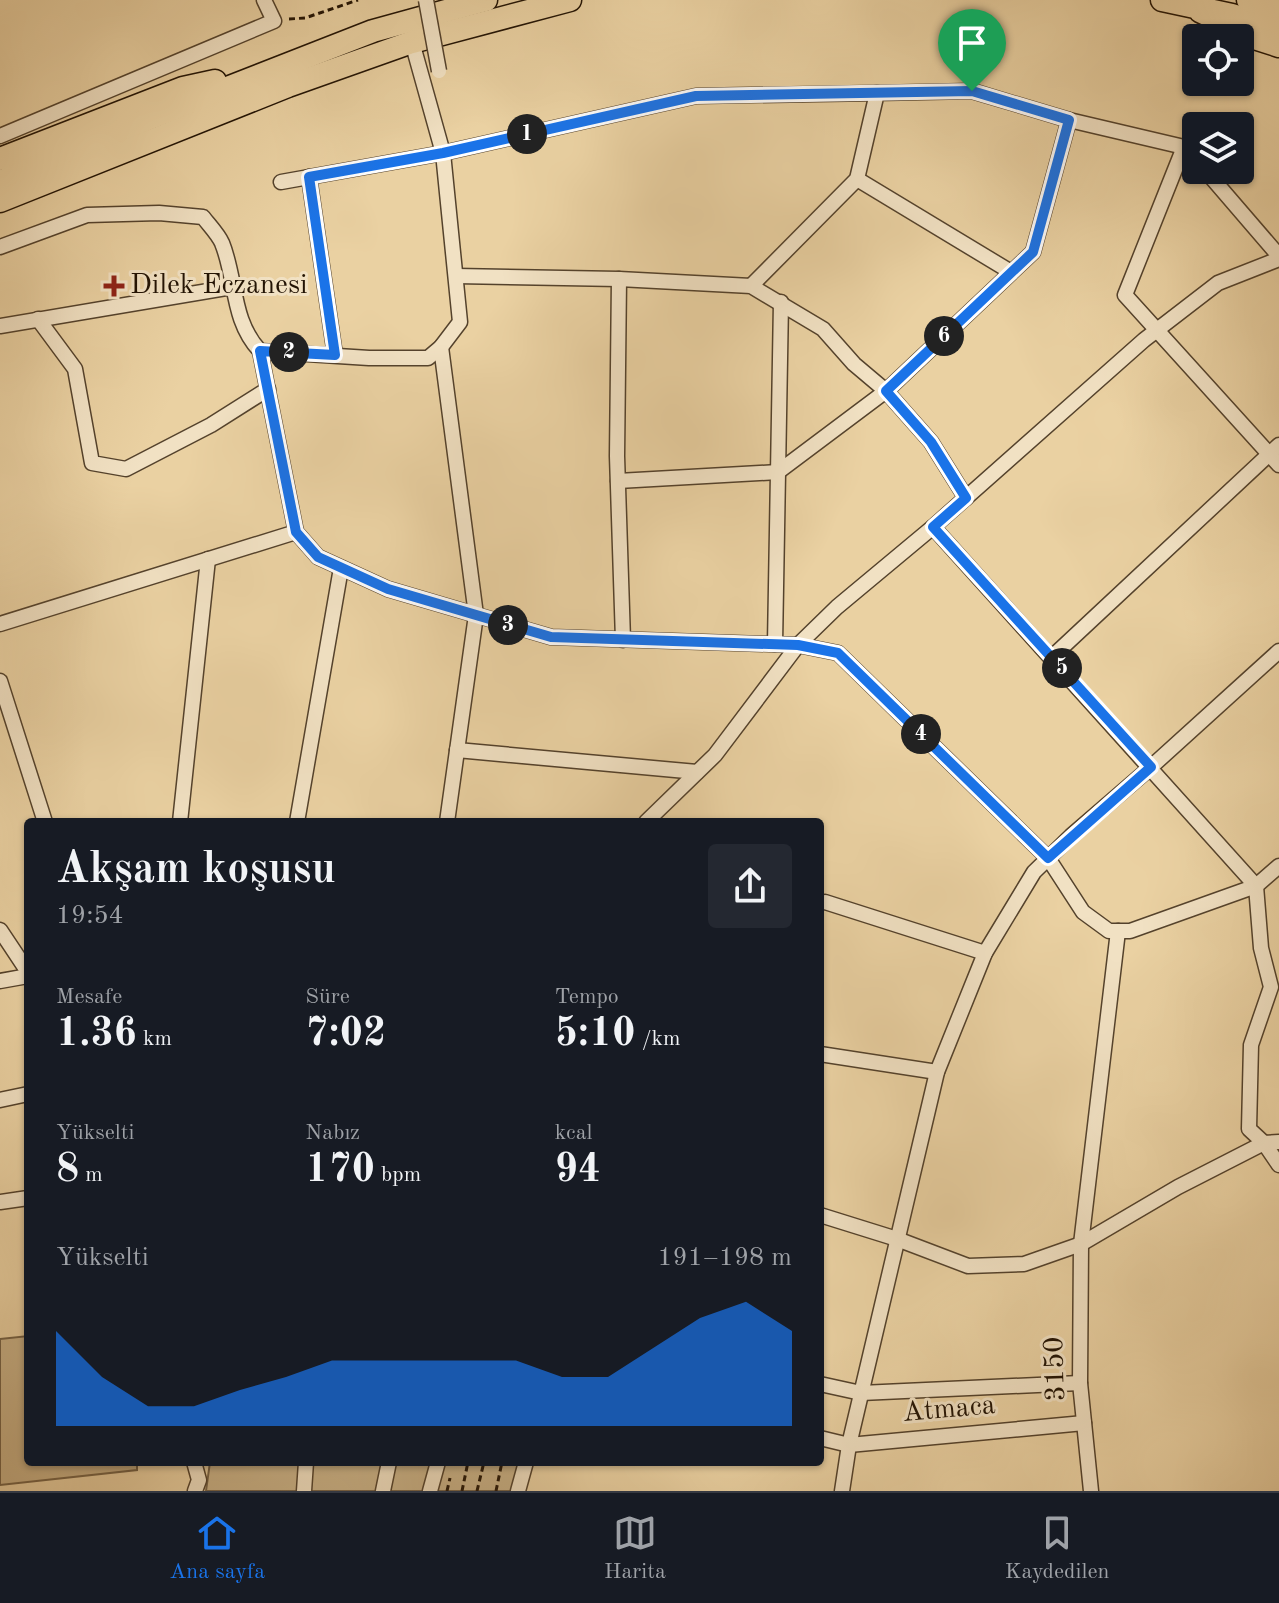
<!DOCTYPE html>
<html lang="tr">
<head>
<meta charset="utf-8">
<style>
  body { margin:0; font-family:"Old Standard TT",serif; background:#242831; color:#f1f3f6; height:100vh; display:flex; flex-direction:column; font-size:30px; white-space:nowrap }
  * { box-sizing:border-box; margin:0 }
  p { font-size:26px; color:#9ea1a6 }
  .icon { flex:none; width:44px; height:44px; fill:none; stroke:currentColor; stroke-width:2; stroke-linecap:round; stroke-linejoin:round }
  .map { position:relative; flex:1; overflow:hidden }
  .details { position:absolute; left:24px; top:818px; width:800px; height:648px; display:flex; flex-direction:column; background:#171b24; border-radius:8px; box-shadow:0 2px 6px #0004 }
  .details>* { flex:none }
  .controls { position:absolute; left:1182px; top:24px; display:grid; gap:16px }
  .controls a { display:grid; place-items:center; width:72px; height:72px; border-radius:8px; background:#171b24; box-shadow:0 2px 6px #0004; font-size:40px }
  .pin { position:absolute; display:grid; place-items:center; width:68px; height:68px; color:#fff; margin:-82px -34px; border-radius:50% 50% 50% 0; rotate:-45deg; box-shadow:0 0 8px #0007 }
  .pin .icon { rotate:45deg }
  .km { position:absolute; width:40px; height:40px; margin:-20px; border-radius:50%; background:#222; color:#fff; font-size:22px; line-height:40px; text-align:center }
  .round { display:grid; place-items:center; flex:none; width:84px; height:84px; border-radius:8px; background:#242831 }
  .head { display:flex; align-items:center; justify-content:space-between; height:136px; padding:0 32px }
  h1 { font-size:44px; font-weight:700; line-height:60px }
  .metrics { display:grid; grid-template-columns:repeat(3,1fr); gap:12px; height:136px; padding:8px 32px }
  .metrics div { display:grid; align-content:center }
  .metrics b { font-size:40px; font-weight:700 }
  .metrics small { font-size:22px; font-weight:400 }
  .metrics p { font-size:22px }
  .chart { height:224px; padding:16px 32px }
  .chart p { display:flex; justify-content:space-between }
  .chart svg { width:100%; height:144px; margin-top:8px; fill:#1a73e8; opacity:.7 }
  .menu { display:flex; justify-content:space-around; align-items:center; height:112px; border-top:2px solid #363941; background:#171b24; font-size:22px; color:#9ea1a6 }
  .menu a { display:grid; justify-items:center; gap:4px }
  .menu .current { color:#1a73e8 }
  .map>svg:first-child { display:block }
  .green { fill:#c8b187; stroke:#756246; stroke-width:2 }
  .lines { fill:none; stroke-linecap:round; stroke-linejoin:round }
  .minor-casing { stroke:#54422c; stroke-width:17 }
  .major-casing { stroke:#221304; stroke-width:21 }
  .highway-casing { stroke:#221304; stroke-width:25 }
  .path { stroke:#221304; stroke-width:3; stroke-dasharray:6 4; stroke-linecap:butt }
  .minor { stroke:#f1e1c3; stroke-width:14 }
  .major { stroke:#ead1a2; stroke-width:18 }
  .highway { stroke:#ead1a2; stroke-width:22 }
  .minor-bridge-casing { stroke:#54422c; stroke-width:17; stroke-linecap:butt }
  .minor-bridge { stroke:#f1e1c3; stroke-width:14 }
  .route-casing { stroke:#fff; stroke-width:16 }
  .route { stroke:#1a73e8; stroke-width:10 }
  .poi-dot { fill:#8f2418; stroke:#f1e1c3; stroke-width:3 }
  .labels { text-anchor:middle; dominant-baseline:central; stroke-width:6; stroke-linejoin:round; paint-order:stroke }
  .poi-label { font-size:28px; fill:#221304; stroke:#f1e1c3; text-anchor:start }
  .street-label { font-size:28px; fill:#221304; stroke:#f1e1c3 }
</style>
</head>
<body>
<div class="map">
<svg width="1279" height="1491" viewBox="0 0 1279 1491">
  <rect width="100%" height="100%" fill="#ead1a2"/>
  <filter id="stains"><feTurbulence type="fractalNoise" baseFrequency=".0025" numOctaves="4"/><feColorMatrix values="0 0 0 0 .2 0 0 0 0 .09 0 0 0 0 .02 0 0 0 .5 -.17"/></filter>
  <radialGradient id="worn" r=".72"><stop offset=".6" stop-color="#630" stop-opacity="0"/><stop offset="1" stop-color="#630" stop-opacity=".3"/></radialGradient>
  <!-- green -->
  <g class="green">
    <polygon points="28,1336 28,1462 137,1462 137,1470 0,1485 0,1339"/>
    <polygon points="210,1462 523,1462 514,1491 206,1491"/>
  </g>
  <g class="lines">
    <!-- minor casing -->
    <g class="minor-casing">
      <g id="minor">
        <polyline points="0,136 274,21 264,0"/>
        <polyline points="1184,147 1125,295 1279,465"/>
        <polyline points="1205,170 1279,256"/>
        <polyline points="309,177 335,355"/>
        <polyline points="857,179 1011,272"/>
        <polyline points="281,182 443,153 696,96 877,93"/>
        <path d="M0,247L87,215L159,213L203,217C209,225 218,234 222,243C237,280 231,320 260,351L369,358H428L441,347L460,322L443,153L412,42"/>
        <polyline points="456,276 619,279 751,286 823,329 854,364 886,391 931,442 966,498"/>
        <polyline points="619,279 617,456 623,640"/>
        <polyline points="751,286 857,179 877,93 972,91 1069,120 1184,147 1196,160"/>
        <polyline points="38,319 75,369 92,463 126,469 211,425 268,389"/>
        <polyline points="0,326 232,287"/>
        <polyline points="441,347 476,615 447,822"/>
        <polyline points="260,351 296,532 318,557 388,589 551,637 798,645 838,653 1048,858 1083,912 1109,931 1130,931 1256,886 1279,866"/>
        <polyline points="618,481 778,472 886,391 1033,252 1069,120"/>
        <polyline points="933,527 1256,886 1261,948 1271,987 1251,1045 1249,1129 1264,1143 1279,1165"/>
        <polyline points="0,624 296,532"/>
        <polyline points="775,644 781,302"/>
        <polyline points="1052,657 1279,445"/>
        <polyline points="0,681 45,822"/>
        <polyline points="457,750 697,772"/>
        <polyline points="180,822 208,559"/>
        <polyline points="297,822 341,568"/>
        <polyline points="646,822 715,755 798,645 837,607 933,527 1144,340 1218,283 1279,259"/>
        <polyline points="820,903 825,902 985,953"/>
        <polyline points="0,930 28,972"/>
        <polyline points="0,981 28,976"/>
        <polyline points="820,1054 937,1072"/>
        <polyline points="0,1100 28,1094"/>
        <polyline points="0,1202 28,1198"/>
        <polyline points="820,1215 897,1239 968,1266 1024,1264 1081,1244 1178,1187 1264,1143 1279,1142"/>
        <polyline points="820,1384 861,1393 1080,1383"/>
        <polyline points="820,1438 849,1445 1084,1423"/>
        <polyline points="194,1462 199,1480 195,1491"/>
        <polyline points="304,1491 306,1462"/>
        <polyline points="383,1491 389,1462"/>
        <polyline points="430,1491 438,1462"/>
        <polyline points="518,1491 526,1462"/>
        <polyline points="842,1491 849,1445 937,1072 985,953 1034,872 1071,836 1151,767 1279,651"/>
        <polyline points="1091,1491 1080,1383 1081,1244 1118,931"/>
      </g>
    </g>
    <!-- major casing -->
    <g class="major-casing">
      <polyline id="major" points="1199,13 1245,35"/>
    </g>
    <!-- highway casing -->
    <g class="highway-casing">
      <g id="highway">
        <polyline points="1162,0 1232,15 1279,29"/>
        <polyline points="1248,0 1279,8"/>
        <polyline points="1245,35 1279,46"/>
        <polyline points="0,159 183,88 215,81"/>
        <polyline points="0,182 153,117 373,31 486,0"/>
        <polyline points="0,201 288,86 412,42 570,0"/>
      </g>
    </g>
    <!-- path -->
    <g class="path">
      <polyline points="289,19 305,18 358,0"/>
      <polyline points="447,1491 450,1478"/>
      <polyline points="462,1491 468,1462"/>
      <polyline points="477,1491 484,1462"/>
      <polyline points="496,1491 502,1462"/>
    </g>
    <!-- minor -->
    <use href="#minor" class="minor"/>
    <!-- major -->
    <use href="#major" class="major"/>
    <!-- highway -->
    <use href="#highway" class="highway"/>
    <!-- minor-bridge casing -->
    <g class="minor-bridge-casing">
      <polyline id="minor-bridge" points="426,0 439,71"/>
    </g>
    <!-- minor-bridge -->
    <use href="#minor-bridge" class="minor-bridge"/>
  </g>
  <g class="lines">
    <!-- route casing -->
    <g class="route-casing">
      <polygon id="route" points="972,91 1069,120 1033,252 886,391 931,442 966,498 933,527 1151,767 1048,858 838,653 798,645 551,637 388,589 318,557 296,532 260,351 335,355 309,177 443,153 696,96"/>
    </g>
    <!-- route -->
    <use href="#route" class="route"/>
  </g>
  <!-- markers -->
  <path class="poi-dot" d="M110 274h8v8h8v8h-8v8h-8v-8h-8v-8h8z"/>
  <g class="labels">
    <!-- poi labels -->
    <g class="poi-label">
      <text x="130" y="286">Dilek Eczanesi</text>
    </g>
    <!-- street labels -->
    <g class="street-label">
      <text transform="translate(1056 1369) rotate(-92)">3150</text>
      <text transform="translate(949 1410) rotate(-5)">Atmaca</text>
    </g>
  </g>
  <rect width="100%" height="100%" filter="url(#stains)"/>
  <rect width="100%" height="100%" fill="url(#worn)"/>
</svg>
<div class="controls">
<a><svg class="icon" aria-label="locate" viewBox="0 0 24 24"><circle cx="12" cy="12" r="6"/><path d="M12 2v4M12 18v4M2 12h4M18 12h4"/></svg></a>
<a><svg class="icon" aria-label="layers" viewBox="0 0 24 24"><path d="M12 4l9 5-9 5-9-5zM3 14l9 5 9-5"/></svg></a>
</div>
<div class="pin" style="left:972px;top:91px;background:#1e9e55"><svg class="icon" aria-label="arrive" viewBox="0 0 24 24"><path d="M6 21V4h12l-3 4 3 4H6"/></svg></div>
<b class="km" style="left:527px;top:134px">1</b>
<b class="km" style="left:289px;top:352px">2</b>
<b class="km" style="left:508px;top:625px">3</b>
<b class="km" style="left:921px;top:734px">4</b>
<b class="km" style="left:1062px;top:668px">5</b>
<b class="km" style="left:944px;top:336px">6</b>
<section class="details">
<div class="head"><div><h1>Akşam koşusu</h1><p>19:54</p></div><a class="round"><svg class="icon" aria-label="share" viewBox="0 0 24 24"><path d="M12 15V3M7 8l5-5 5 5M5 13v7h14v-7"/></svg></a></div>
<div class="metrics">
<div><p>Mesafe</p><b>1.36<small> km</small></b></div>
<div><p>Süre</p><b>7:02</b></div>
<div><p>Tempo</p><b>5:10<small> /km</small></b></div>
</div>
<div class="metrics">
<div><p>Yükselti</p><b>8<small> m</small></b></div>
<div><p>Nabız</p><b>170<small> bpm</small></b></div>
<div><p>kcal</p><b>94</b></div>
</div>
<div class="chart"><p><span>Yükselti</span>191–198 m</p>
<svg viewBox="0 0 160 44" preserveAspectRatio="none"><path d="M0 44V15L10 29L20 38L30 38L40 33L50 29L60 24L70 24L80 24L90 24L100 24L110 29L120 29L130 20L140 11L150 6L160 15V44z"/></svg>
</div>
</section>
</div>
<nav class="menu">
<a class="current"><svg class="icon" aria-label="home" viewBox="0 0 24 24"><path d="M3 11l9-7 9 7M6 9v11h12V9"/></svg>Ana sayfa</a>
<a><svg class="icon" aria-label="map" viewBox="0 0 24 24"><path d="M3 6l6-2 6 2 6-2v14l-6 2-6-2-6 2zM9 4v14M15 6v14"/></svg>Harita</a>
<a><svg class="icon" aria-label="saved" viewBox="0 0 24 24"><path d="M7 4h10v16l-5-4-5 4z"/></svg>Kaydedilen</a>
</nav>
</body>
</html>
